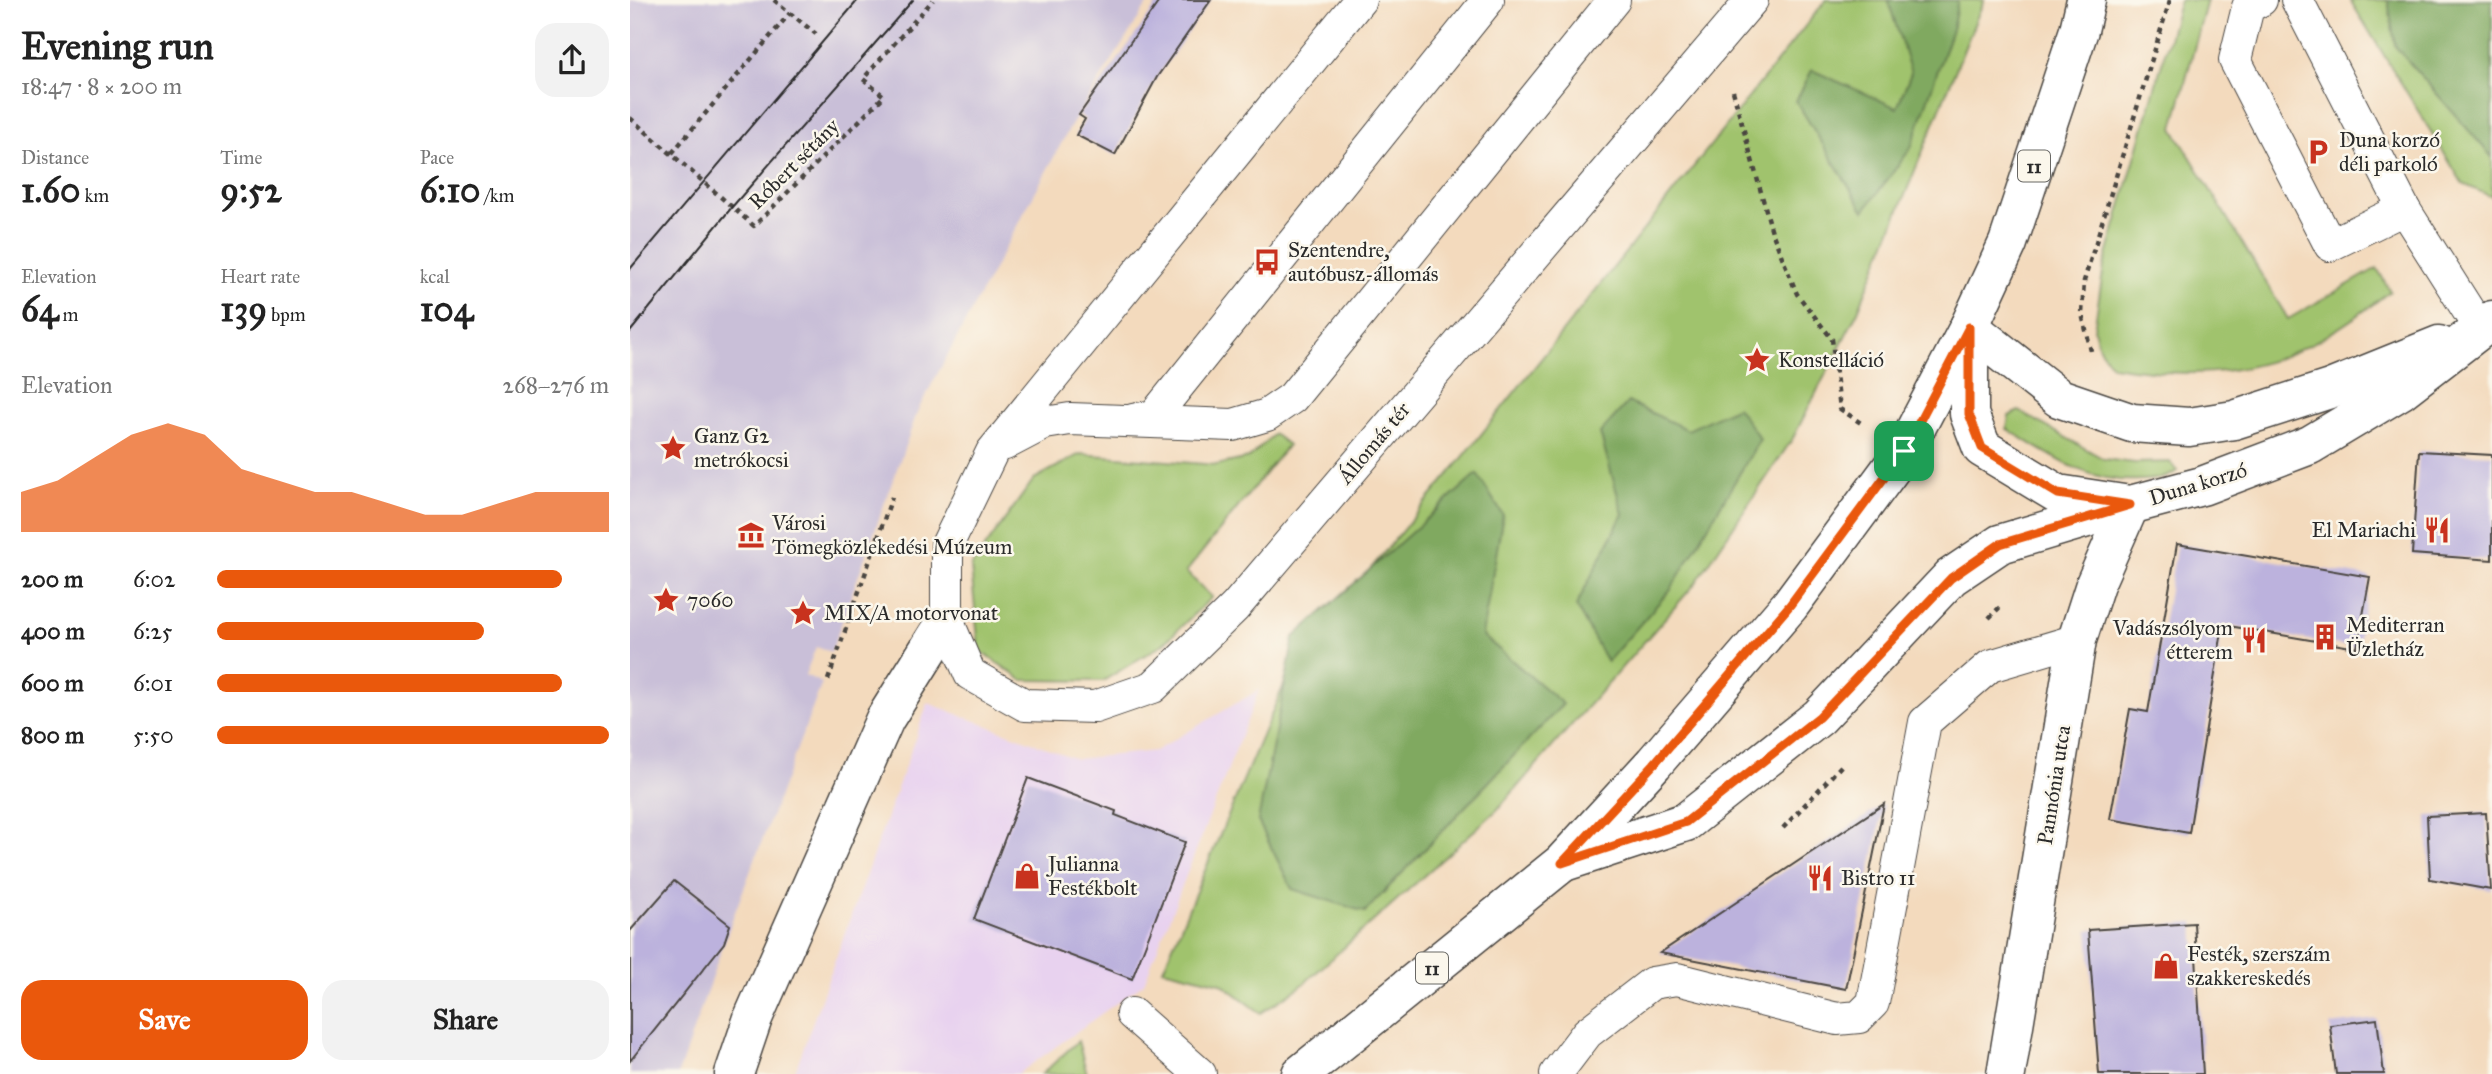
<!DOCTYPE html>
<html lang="en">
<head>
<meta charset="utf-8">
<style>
  body { margin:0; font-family:"IM FELL Great Primer",serif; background:#f2f2f2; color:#222; height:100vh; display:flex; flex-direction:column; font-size:26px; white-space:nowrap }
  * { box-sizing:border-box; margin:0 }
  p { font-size:23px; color:#767676 }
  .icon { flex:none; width:38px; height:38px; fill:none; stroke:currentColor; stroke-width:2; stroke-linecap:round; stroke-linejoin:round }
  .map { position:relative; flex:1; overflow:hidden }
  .panel { display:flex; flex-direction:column; background:#fff; width:630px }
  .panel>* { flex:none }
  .pin { position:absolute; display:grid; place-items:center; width:60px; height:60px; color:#fff; margin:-30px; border-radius:14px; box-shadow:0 4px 10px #0006 }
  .round { display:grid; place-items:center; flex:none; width:74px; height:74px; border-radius:21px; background:#f2f2f2 }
  .summary { display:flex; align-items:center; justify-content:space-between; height:119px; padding:0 21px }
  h1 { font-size:38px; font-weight:700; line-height:52px }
  .metrics { display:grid; grid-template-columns:repeat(3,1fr); gap:10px; height:119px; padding:7px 21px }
  .metrics div { display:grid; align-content:center }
  .metrics b { font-size:35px; font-weight:700 }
  .metrics small { font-size:19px; font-weight:400 }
  .metrics p { font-size:19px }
  .chart { height:196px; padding:14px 21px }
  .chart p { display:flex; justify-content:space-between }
  .chart svg { width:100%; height:126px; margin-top:7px; fill:#ea580c; opacity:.7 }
  .button { display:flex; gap:14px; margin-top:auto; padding:14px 21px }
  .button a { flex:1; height:80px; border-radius:21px; background:#ea580c; color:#fff; font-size:28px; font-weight:700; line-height:80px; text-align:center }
  .button a+a { background:#f2f2f2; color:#222 }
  ul { padding:0 21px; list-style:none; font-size:23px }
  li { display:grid; grid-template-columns:112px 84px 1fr; align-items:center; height:52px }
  li i { height:18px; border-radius:9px; background:#ea580c }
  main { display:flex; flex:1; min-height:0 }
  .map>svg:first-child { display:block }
  .built { fill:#e8d2ef }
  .industrial { fill:#c9bfd8 }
  .green { fill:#a0c36d; stroke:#66774c; stroke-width:2 }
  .forest { fill:#80a960; stroke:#566a46; stroke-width:2 }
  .building { fill:#bcb2dd }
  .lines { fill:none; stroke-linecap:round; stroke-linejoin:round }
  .lane-casing { stroke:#494541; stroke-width:34 }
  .street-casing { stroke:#494541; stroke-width:41 }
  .secondary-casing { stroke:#494541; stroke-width:41 }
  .primary-casing { stroke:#494541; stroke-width:41 }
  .path { stroke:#494541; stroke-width:4.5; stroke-dasharray:5 5; stroke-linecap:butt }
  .lane { stroke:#fff; stroke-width:32 }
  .street { stroke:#fff; stroke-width:38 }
  .secondary { stroke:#fff; stroke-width:38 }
  .primary { stroke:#fff; stroke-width:38 }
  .tram { stroke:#2b2b2b; stroke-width:2 }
  .route-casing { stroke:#fff; stroke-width:14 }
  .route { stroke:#ea580c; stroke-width:9 }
  .labels { text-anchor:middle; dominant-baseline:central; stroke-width:5; stroke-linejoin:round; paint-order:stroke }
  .shield { fill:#fbf7ec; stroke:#696865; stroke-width:2 }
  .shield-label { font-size:19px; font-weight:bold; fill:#2b2b2b }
  .poi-label { font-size:21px; fill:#2b2b2b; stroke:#fbf7ec; text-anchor:start }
  .street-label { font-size:21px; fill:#2b2b2b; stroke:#fbf7ec }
</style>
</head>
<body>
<main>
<section class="panel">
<div class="summary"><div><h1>Evening run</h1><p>18:47 · 8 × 200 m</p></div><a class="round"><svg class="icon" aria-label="share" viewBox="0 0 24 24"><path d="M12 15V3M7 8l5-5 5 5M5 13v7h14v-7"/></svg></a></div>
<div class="metrics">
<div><p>Distance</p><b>1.60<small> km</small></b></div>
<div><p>Time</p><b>9:52</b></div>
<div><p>Pace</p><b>6:10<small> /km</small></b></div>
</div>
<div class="metrics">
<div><p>Elevation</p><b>64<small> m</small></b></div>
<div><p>Heart rate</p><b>139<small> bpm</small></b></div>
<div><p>kcal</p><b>104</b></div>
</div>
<div class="chart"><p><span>Elevation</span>268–276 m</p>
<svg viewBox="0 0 160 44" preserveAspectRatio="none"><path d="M0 44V30L10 26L20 18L30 10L40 6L50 10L60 22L70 26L80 30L90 30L100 34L110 38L120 38L130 34L140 30L150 30L160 30V44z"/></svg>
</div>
<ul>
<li><b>200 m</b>6:02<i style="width:88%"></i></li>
<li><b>400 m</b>6:25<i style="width:68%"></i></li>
<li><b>600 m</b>6:01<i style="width:88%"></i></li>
<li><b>800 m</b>5:50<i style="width:100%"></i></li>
</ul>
<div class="button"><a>Save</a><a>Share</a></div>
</section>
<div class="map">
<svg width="1862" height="1074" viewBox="0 0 1862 1074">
  <rect width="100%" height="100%" fill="#fbf7ec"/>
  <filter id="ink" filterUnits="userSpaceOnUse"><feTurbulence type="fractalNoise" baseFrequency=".0143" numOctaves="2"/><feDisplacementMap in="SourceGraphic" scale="14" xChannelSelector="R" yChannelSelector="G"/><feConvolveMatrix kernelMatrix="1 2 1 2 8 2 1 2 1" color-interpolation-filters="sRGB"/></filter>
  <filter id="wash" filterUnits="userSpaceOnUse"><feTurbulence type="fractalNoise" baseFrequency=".00686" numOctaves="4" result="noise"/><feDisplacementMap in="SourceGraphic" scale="28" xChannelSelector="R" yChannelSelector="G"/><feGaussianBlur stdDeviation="1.57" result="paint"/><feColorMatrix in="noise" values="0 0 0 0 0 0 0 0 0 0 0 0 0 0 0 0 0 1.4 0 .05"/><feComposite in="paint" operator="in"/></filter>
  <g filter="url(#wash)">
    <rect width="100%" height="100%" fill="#f3dabd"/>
    <!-- built -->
    <polygon class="built" points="629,690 514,983 388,1074 164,1074 298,703 446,759 525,751"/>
    <!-- industrial -->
    <polygon class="industrial" points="0,0 520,0 439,129 288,410 201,652 186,647 175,675 192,683 100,925 48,1074 0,1074"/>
    <!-- green -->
    <g class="green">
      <polygon points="1196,0 1354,0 1228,311 1163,438 1065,584 867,810 670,987 631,1013 591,983 533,969 664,661 826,466"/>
      <path d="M1550,0H1577L1543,128L1658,319L1747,268L1760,291C1665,367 1601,385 1482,366L1469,348L1464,329L1474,266Z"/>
      <polygon points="1720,0 1862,0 1862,197 1833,184"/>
      <path d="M1389,411L1474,459L1505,463L1540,462L1547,471C1535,480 1525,479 1511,480C1458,484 1421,456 1377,429L1379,416Z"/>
      <polygon points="644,434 658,445 556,572 582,597 533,644 473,681 392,680 349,650 341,567 404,479 450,454 587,465 619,458"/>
      <polygon points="448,1041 457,1074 412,1074"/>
    </g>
    <!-- forest -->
    <g class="forest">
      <polygon points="1258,0 1328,0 1323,26 1281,148 1234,211 1166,101 1182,70 1267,108 1281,73"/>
      <polygon points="1758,0 1862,0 1862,157 1765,46"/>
      <polygon points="998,402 1058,430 1107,407 1130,439 1041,589 977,662 946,606 993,514 970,433"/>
      <polygon points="847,474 873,515 852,635 933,704 735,912 662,889 628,821 664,637"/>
    </g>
    <g id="blocks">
      <!-- building -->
      <g class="building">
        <polygon points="530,0 581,0 527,77 485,155 446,135 455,119 449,115"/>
        <polygon points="1789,451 1862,455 1862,560 1782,554"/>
        <polygon points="1547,544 1740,577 1727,648 1593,625 1559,833 1480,819 1500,709 1518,712"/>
        <polygon points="398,778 486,811 485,815 555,842 502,979 344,919"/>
        <polygon points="1254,804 1216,989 1030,953"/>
        <polygon points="1856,813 1861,890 1800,879 1797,816"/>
        <polygon points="44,881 100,925 94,943 0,1061 0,931"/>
        <polygon points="1564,923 1573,1074 1469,1074 1458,930"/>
        <polygon points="1747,1019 1754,1074 1706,1074 1700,1025"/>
      </g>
    </g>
  </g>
  <g filter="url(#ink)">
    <use href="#blocks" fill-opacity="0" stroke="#494541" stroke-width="2"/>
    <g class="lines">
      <!-- lane casing -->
      <g class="lane-casing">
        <g id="lane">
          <polyline points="730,0 362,452 317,545 317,620 340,674 395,705 465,707 523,687 605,607 1122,0"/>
          <polyline points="1631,0 1618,7 1605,60 1700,245 1774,209"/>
          <polyline points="1667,0 1774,209 1850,329"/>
          <polyline points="503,420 524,416 858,0"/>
          <polyline points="375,444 415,423 440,419 603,425 637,415 662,398 984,0"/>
          <polyline points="502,1014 570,1074"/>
          <polyline points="926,1074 957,1033 1022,983 1047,979 1207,1019 1229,1017 1243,1003 1295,722 1360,666 1447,640"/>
        </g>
      </g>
      <!-- street casing -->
      <g class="street-casing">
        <g id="street">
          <polyline points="104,1074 123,1018 255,719 317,620"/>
          <polyline points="1376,1074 1447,640 1465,584 1500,505"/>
        </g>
      </g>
      <!-- secondary casing -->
      <g class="secondary-casing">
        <g id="secondary">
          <polyline points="1339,327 1339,414 1352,448 1428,494 1500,505 1572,486 1680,445 1770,391 1862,320"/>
          <polyline points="1339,327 1429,398 1502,423 1559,427 1604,420 1700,389 1809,345"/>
        </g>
      </g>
      <!-- primary casing -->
      <g class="primary-casing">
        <g id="primary">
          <polyline points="934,862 1056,822 1189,717 1321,577 1370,544 1500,505"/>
          <polyline points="671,1074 932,863 1024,763 1160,605 1274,451 1339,327 1378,243 1449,30 1456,0"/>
        </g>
      </g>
      <!-- path -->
      <g class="path">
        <polyline points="144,0 186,34"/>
        <polyline points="1103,91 1142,232 1167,294 1202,339 1210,409 1234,425"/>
        <polyline points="0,118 124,226 254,96 233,79 303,0"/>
        <polyline points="42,153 160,13"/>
        <polyline points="1461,351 1452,314 1454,281 1540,0"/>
        <polyline points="1359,618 1373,604"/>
        <polyline points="198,680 262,497"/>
        <polyline points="1153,828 1212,765"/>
      </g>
      <!-- lane -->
      <use href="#lane" class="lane"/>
      <!-- street -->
      <use href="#street" class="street"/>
      <!-- secondary -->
      <use href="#secondary" class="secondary"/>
      <!-- primary -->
      <use href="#primary" class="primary"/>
      <!-- tram -->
      <g class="tram">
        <polyline points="0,269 228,0"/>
        <polyline points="0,332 102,207 283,0"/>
      </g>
    </g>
  </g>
  <g class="lines" filter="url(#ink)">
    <!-- route casing -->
    <g class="route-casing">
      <polygon id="route" points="1339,327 1339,414 1352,448 1428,494 1500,505 1370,544 1321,578 1189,717 1056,822 932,863 1024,764 1160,605 1274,451"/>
    </g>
    <!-- route -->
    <use href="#route" class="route"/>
  </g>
  <!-- icons -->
  <defs>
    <g id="parking-bare" transform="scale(2.1)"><path d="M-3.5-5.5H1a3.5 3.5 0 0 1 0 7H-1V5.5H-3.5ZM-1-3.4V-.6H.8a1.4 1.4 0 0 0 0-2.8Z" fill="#c8321e" stroke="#fbf7ec" stroke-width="2.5" paint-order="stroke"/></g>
    <g id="bus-bare" transform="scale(2.1)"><path d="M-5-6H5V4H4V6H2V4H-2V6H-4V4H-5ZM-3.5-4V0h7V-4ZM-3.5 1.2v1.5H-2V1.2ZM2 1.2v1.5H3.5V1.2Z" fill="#c8321e" stroke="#fbf7ec" stroke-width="2.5" paint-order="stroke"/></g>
    <g id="sight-bare" transform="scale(2.1)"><path d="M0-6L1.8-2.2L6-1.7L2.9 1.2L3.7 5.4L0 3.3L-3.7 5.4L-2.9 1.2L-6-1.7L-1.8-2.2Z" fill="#c8321e" stroke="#fbf7ec" stroke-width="2.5" paint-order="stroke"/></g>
    <g id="restaurant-bare" transform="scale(2.1)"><path d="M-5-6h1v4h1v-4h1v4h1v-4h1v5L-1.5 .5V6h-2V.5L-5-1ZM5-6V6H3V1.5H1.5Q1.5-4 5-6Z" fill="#c8321e" stroke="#fbf7ec" stroke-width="2.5" paint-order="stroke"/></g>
    <g id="museum-bare" transform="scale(2.1)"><path d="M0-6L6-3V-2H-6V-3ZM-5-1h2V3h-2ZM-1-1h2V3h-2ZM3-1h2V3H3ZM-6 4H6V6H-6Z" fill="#c8321e" stroke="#fbf7ec" stroke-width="2.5" paint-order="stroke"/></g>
    <g id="building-bare" transform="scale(2.1)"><path d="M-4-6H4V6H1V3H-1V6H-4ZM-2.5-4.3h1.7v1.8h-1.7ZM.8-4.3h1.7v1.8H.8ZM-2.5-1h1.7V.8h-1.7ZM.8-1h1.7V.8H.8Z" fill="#c8321e" stroke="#fbf7ec" stroke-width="2.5" paint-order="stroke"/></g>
    <g id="shop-bare" transform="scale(2.1)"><path d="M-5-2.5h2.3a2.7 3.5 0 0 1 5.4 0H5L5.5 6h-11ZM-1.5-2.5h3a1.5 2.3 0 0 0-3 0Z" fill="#c8321e" stroke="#fbf7ec" stroke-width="2.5" paint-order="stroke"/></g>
  </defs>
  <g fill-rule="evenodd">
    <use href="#parking-bare" x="1688" y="152"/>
    <use href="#bus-bare" x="637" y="262"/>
    <use href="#sight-bare" x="1127" y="360"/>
    <use href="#sight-bare" x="43" y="448"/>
    <use href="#restaurant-bare" x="1807" y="530"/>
    <use href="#museum-bare" x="121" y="535"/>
    <use href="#sight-bare" x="36" y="600"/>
    <use href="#sight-bare" x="173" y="613"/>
    <use href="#building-bare" x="1695" y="637"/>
    <use href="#restaurant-bare" x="1624" y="640"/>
    <use href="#shop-bare" x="397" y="876"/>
    <use href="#restaurant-bare" x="1190" y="878"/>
    <use href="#shop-bare" x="1536" y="966"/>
  </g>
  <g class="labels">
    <!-- shield labels -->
    <g class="shield">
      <rect x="1388" y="150.5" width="32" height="31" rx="5"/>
      <rect x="786" y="952.5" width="32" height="31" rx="5"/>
    </g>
    <g class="shield-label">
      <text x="1404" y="166">11</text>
      <text x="802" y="968">11</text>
    </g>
    <!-- poi labels -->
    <g class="poi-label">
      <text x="1709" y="140">Duna korzó<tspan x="1709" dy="24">déli parkoló</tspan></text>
      <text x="658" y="250">Szentendre,<tspan x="658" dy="24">autóbusz-állomás</tspan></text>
      <text x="1148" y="360">Konstelláció</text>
      <text x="64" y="436">Ganz G2<tspan x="64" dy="24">metrókocsi</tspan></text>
      <text x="142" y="523">Városi<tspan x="142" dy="24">Tömegközlekedési Múzeum</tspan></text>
      <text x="1786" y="530" text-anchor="end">El Mariachi</text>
      <text x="57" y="600">7060</text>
      <text x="194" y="613">MIX/A motorvonat</text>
      <text x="1716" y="625">Mediterran<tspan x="1716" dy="24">Üzletház</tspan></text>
      <text x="1603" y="628" text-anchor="end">Vadászsólyom<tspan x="1603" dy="24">étterem</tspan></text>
      <text x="418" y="864">Julianna<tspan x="418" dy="24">Festékbolt</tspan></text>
      <text x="1211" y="878">Bistro 11</text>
      <text x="1557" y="954">Festék, szerszám<tspan x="1557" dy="24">szakkereskedés</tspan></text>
    </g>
    <!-- street labels -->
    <g class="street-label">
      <text transform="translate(164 164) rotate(-45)">Róbert sétány</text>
      <text transform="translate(744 443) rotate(-50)">Állomás tér</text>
      <text transform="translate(1568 484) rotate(-17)">Duna korzó</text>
      <text transform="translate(1424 785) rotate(-81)">Pannónia utca</text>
    </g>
  </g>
</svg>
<div class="pin" style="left:1274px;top:451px;background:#1e9e55"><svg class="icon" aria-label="arrive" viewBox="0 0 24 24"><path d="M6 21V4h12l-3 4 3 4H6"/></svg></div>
</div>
</main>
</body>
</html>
